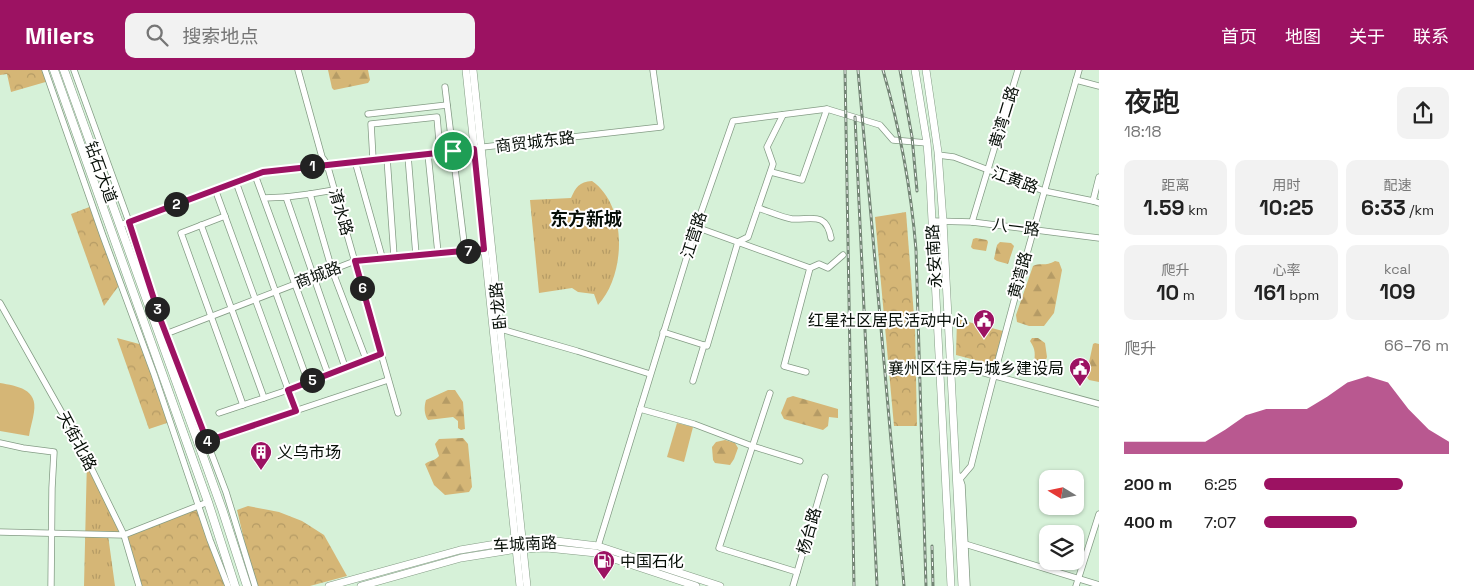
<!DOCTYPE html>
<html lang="zh">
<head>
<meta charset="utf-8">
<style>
  body { margin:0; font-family:"Space Grotesk","Noto Sans SC",sans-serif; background:#f2f2f2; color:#222; height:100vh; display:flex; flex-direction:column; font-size:19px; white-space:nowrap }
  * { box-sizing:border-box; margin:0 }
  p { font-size:16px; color:#767676 }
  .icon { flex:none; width:28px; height:28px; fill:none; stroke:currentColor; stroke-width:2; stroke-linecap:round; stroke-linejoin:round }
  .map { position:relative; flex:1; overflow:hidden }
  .drawer { display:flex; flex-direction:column; background:#fff; width:375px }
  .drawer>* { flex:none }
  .needle { width:32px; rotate:280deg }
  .tools { position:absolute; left:1039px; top:400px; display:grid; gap:10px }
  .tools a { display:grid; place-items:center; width:45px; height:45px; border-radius:10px; background:#fff; box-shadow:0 1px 4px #0004; font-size:25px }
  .pin { position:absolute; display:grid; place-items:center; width:42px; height:42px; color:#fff; margin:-21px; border:2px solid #fff; border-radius:50%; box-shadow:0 1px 5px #0007 }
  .km { position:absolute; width:25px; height:25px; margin:-12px; border-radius:50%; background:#222; color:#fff; font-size:14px; line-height:25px; text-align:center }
  .round { display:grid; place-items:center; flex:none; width:52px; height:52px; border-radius:10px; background:#f2f2f2 }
  .head { display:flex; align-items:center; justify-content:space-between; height:85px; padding:0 25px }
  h1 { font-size:28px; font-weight:600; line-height:38px }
  .metrics { display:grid; grid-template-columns:repeat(3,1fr); gap:8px; height:85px; padding:5px 25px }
  .metrics div { display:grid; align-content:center; border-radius:10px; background:#f2f2f2; text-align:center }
  .metrics b { font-size:21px; font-weight:600 }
  .metrics small { font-size:14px; font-weight:400 }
  .metrics p { font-size:14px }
  .chart { height:140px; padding:10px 25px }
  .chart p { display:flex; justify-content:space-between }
  .chart svg { width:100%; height:90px; margin-top:5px; fill:#9c1262; opacity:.7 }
  ul { padding:0 25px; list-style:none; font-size:16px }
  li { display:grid; grid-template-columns:80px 60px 1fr; align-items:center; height:38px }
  li i { height:12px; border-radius:6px; background:#9c1262 }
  header { display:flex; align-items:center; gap:30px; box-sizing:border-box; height:70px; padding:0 25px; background:#9c1262; color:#fff }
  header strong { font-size:24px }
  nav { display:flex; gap:28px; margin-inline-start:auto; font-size:18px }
  .search { width:350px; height:45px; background:#f2f2f2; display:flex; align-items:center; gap:12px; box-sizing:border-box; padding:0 18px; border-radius:10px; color:#767676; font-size:19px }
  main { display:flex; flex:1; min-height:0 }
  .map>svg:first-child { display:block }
  .grass { fill:url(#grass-tufts) }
  .forest { fill:url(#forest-firs) }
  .park { fill:url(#park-crowns) }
  .garden { fill:#d5b676 }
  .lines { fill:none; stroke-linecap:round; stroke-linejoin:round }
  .minor-casing { stroke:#849c85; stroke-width:7 }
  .major-casing { stroke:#849c85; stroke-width:8 }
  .highway-casing { stroke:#849c85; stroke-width:9 }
  .minor { stroke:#fff; stroke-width:5.5 }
  .major { stroke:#fff; stroke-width:7 }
  .highway { stroke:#fff; stroke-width:8 }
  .rail-casing { stroke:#738575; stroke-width:3 }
  .rail { stroke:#fff; stroke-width:1; stroke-dasharray:4; stroke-linecap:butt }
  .route-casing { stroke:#fff; stroke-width:10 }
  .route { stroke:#9c1262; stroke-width:6 }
  .labels { text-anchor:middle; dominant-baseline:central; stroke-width:4; stroke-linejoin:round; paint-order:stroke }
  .street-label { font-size:16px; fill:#070f08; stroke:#fff }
  .poi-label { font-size:16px; fill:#070f08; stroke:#fff; text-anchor:end }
  .neighbourhood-label { font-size:18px; font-weight:bold; fill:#070f08; stroke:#fff }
</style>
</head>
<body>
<header>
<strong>Milers</strong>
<div class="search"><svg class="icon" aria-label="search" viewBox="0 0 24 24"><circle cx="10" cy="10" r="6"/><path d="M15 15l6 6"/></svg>搜索地点</div>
<nav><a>首页</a><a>地图</a><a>关于</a><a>联系</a></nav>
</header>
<main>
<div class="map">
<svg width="1099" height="516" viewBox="0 0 1099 516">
  <defs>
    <pattern id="grass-tufts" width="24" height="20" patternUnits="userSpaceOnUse" patternTransform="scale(1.25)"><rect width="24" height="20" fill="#d5b676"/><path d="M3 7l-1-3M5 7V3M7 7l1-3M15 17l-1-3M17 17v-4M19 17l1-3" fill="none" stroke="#b59b65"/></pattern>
    <pattern id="forest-firs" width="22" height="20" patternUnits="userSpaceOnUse" patternTransform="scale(1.25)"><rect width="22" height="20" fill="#d5b676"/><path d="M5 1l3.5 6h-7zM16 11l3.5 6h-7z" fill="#b59b65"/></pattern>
    <pattern id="park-crowns" width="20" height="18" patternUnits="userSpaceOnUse" patternTransform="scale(1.25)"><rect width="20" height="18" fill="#d5b676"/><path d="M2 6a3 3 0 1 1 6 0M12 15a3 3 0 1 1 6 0" fill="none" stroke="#b59b65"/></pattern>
  </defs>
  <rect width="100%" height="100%" fill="#d6f1d8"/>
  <!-- grass -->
  <g class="grass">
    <path d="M592,111C628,136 626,205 598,235L594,224L578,222L572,218L539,223L530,130L571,128C576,117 579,112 592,111Z"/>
    <polygon points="87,389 124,465 108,465 115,516 84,516"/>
  </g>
  <!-- forest -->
  <g class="forest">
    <polygon points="328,0 368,0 370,10 368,13 334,20 332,18"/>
    <polygon points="976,168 987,170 988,172 986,181 973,179 971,177 973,169"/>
    <polygon points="1000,172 1011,173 1014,176 1008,194 997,191 994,189 997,175"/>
    <path d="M1055,191L1059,192L1062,200L1054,243L1044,256H1029L1017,252L1016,245L1033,196C1041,192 1045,197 1055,191Z"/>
    <path d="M1032,268H1038L1045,273L1047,287L1043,298L1040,299L1034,294C1035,284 1036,280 1030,271Z"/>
    <polygon points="1095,273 1099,274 1099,312 1089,310 1086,306 1093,274"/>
    <path d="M448,320H455L463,332L465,359L461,360L458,358V351L453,347L428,350C424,345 424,336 426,330Z"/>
    <polygon points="793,326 838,339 838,348 829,347 828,356 823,360 784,349 781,343 787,328"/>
    <path d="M463,368L468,374L472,417L469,422L445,425L434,415L425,394C430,390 435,391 439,386L435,374L439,369Z"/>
    <polygon points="725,370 735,373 738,378 734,389 730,395 715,393 713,390 712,377 716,372"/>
  </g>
  <!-- park -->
  <g class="park">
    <polygon points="0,0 45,0 49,11 11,22 7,4 0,5"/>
    <polygon points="92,136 120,214 104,236 71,144"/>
    <polygon points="906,142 915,259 917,356 894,356 875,147"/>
    <polygon points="957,249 1003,261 994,295 956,285"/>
    <polygon points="117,268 143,275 170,352 149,359"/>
    <polygon points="198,436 228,516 139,516 124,465"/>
    <polygon points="248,436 279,442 302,451 324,465 347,506 310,516 255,516 237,440"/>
  </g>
  <!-- garden -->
  <g class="garden">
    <path d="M0,313C17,316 38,319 34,342C33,350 30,358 29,366L0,361Z"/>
    <polygon points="677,353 693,357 684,392 667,387"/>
  </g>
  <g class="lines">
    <!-- minor casing -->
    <g class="minor-casing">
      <g id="minor">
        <polyline points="45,0 103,166 154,304 210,470 228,516"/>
        <polyline points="74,0 129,152 161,251 226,422 255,516"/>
        <polyline points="298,0 322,87 327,94 398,343"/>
        <polyline points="1076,10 1099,16"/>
        <polyline points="445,17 465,181"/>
        <polyline points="368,44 447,35"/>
        <polyline points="428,84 438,183"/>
        <polyline points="938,85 954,87 1044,121 1093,131"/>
        <polyline points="408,86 416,185"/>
        <polyline points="387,88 394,186"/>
        <polyline points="373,89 371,54 437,47 440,83"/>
        <polyline points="355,91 382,187"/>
        <polyline points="771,102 802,110 827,39"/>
        <polyline points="255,105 328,304"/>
        <polyline points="1099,107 1093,131 1099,133"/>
        <polyline points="236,112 308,312"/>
        <polyline points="215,119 296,341"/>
        <polyline points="310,124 334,120"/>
        <polyline points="286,127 310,124 332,200 366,289"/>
        <polyline points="264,128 286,127 345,297"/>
        <path d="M758,138C768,141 781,147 792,149C811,150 826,141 831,168"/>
        <polyline points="225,146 181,163 243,335"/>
        <polyline points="932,151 972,152 1099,168"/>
        <polyline points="972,152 1018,0"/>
        <polyline points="120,155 263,102 661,57 653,0"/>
        <polyline points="201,155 264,328"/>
        <polyline points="696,157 810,198 784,296 806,302"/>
        <polyline points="810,198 819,194 828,198 843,185"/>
        <polyline points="0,233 79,373 124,465 139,516"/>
        <polyline points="501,259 577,281 650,304"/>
        <polyline points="663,262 707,276 738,172 748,167 773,94 767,77 783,45"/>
        <polyline points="163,265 355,191 484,179"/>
        <polyline points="951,294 1099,334"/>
        <polyline points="693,311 704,275"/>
        <polyline points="770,323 719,478 797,502"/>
        <polyline points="640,339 694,354 752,376 800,391"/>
        <polyline points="219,343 288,320 381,283"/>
        <polyline points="205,371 388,310"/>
        <polyline points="0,373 23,378 54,382 52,418 51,516"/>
        <polyline points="959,406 962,415 967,516"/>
        <path d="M960,409L971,396C1004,263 1041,131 1079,0"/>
        <polyline points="0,462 124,465 208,432"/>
        <polyline points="965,474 1099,515"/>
        <polyline points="598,476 696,157 733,51 827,39 880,55 893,70 927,73"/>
        <polyline points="793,516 825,407"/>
        <polyline points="1076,516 1099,444"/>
      </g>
    </g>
    <!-- major casing -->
    <g class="major-casing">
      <g id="major">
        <polyline points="466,0 520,516"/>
        <polyline points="473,0 527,516"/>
        <polyline points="915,0 927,73 930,112 951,516"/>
        <polyline points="926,0 938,82 943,151 962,516"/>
        <polyline points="329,516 460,480 496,474 548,470 598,476 720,516"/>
        <polyline points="361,516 461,488 517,479 547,478 596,483 696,516"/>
      </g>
    </g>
    <!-- highway casing -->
    <g class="highway-casing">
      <g id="highway">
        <polyline points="54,0 208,432 235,516"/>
        <polyline points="64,0 222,439 247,516"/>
      </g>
    </g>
    <!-- minor -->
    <use href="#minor" class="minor"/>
    <!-- major -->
    <use href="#major" class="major"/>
    <!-- highway -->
    <use href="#highway" class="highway"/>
    <!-- rail casing -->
    <g class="rail-casing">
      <g id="rail">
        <polyline points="845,0 854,516"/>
        <polyline points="858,0 904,516"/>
        <path d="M883,0C900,59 911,118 916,180L926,516"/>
        <polyline points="900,0 912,67 917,121"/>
        <polyline points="855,47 877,516"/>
        <polyline points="932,476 933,516"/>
      </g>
    </g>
    <!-- rail -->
    <use href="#rail" class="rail"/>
  </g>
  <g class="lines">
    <!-- route casing -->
    <g class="route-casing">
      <polygon id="route" points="474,79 484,179 355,191 381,284 288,320 296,341 207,371 161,251 129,152 263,102"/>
    </g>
    <!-- route -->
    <use href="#route" class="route"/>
  </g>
  <!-- icons -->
  <defs>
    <g id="civic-pin" transform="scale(1.125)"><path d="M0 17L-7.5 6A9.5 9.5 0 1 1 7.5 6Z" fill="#9c1262" stroke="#fff"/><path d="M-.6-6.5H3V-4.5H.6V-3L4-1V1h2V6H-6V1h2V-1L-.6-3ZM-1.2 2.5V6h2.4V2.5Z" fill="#fff"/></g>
    <g id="building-pin" transform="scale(1.125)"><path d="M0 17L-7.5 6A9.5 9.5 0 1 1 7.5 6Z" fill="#9c1262" stroke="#fff"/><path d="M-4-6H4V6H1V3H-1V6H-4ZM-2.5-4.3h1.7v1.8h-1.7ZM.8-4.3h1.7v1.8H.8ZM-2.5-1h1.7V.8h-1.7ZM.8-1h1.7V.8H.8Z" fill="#fff"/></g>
    <g id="fuel-pin" transform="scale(1.125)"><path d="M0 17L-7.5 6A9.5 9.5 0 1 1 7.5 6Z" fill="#9c1262" stroke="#fff"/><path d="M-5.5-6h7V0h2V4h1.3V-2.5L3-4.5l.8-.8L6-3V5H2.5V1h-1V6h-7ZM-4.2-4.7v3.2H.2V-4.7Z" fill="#fff"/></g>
  </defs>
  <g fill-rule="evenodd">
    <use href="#civic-pin" x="984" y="250"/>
    <use href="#civic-pin" x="1080" y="298"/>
    <use href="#building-pin" x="261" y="382"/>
    <use href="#fuel-pin" x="604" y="491"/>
  </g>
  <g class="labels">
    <!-- street labels -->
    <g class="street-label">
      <text transform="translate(1004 47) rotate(-73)">黄湾二路</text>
      <text transform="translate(535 72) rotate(-7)">商贸城东路</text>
      <text transform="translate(101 102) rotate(70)">钻石大道</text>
      <text transform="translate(1015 110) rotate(20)">江黄路</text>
      <text transform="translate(341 142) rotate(74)">淯水路</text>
      <text transform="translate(1016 157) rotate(7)">八一路</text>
      <text transform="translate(694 165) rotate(-72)">江营路</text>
      <text transform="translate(934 186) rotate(-93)">永安南路</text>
      <text transform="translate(318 205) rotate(-21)">商城路</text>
      <text transform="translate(1020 205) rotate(-75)">黄湾路</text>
      <text transform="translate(498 236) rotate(-96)">卧龙路</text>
      <text transform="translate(77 371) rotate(62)">天街北路</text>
      <text transform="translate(809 461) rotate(-74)">杨台路</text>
      <text transform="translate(525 474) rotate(-3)">车城南路</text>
    </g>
    <!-- poi labels -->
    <g class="poi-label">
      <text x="968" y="250">红星社区居民活动中心</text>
      <text x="1064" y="298">襄州区住房与城乡建设局</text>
      <text x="277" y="382" text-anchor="start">义乌市场</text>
      <text x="620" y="491" text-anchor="start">中国石化</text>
    </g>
    <!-- neighbourhood labels -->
    <g class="neighbourhood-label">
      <text x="586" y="148">东方新城</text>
    </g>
  </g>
</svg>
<div class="tools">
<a><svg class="needle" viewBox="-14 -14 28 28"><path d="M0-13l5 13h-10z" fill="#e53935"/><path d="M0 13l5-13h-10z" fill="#767676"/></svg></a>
<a><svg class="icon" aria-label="layers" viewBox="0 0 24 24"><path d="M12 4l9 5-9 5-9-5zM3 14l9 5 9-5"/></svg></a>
</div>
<div class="pin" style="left:453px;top:81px;background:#1e9e55"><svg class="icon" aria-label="arrive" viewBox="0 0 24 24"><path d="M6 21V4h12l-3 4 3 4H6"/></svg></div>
<b class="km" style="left:312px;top:96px">1</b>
<b class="km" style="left:176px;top:134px">2</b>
<b class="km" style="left:157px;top:239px">3</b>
<b class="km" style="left:207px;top:371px">4</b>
<b class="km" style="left:312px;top:310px">5</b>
<b class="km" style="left:362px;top:218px">6</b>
<b class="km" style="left:468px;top:181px">7</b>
</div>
<section class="drawer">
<div class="head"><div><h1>夜跑</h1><p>18:18</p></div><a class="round"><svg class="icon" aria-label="share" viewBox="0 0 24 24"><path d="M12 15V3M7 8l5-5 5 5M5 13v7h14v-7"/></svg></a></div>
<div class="metrics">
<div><p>距离</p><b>1.59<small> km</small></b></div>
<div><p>用时</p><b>10:25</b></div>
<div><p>配速</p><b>6:33<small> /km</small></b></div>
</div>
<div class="metrics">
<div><p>爬升</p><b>10<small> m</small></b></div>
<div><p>心率</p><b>161<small> bpm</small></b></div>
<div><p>kcal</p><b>109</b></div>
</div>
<div class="chart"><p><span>爬升</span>66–76 m</p>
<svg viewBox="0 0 160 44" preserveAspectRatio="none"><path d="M0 44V38L10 38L20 38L30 38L40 38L50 32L60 25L70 22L80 22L90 22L100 16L110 9L120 6L130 9L140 22L150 32L160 38V44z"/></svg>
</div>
<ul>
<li><b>200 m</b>6:25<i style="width:75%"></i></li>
<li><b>400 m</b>7:07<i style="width:50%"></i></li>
</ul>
</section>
</main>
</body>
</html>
